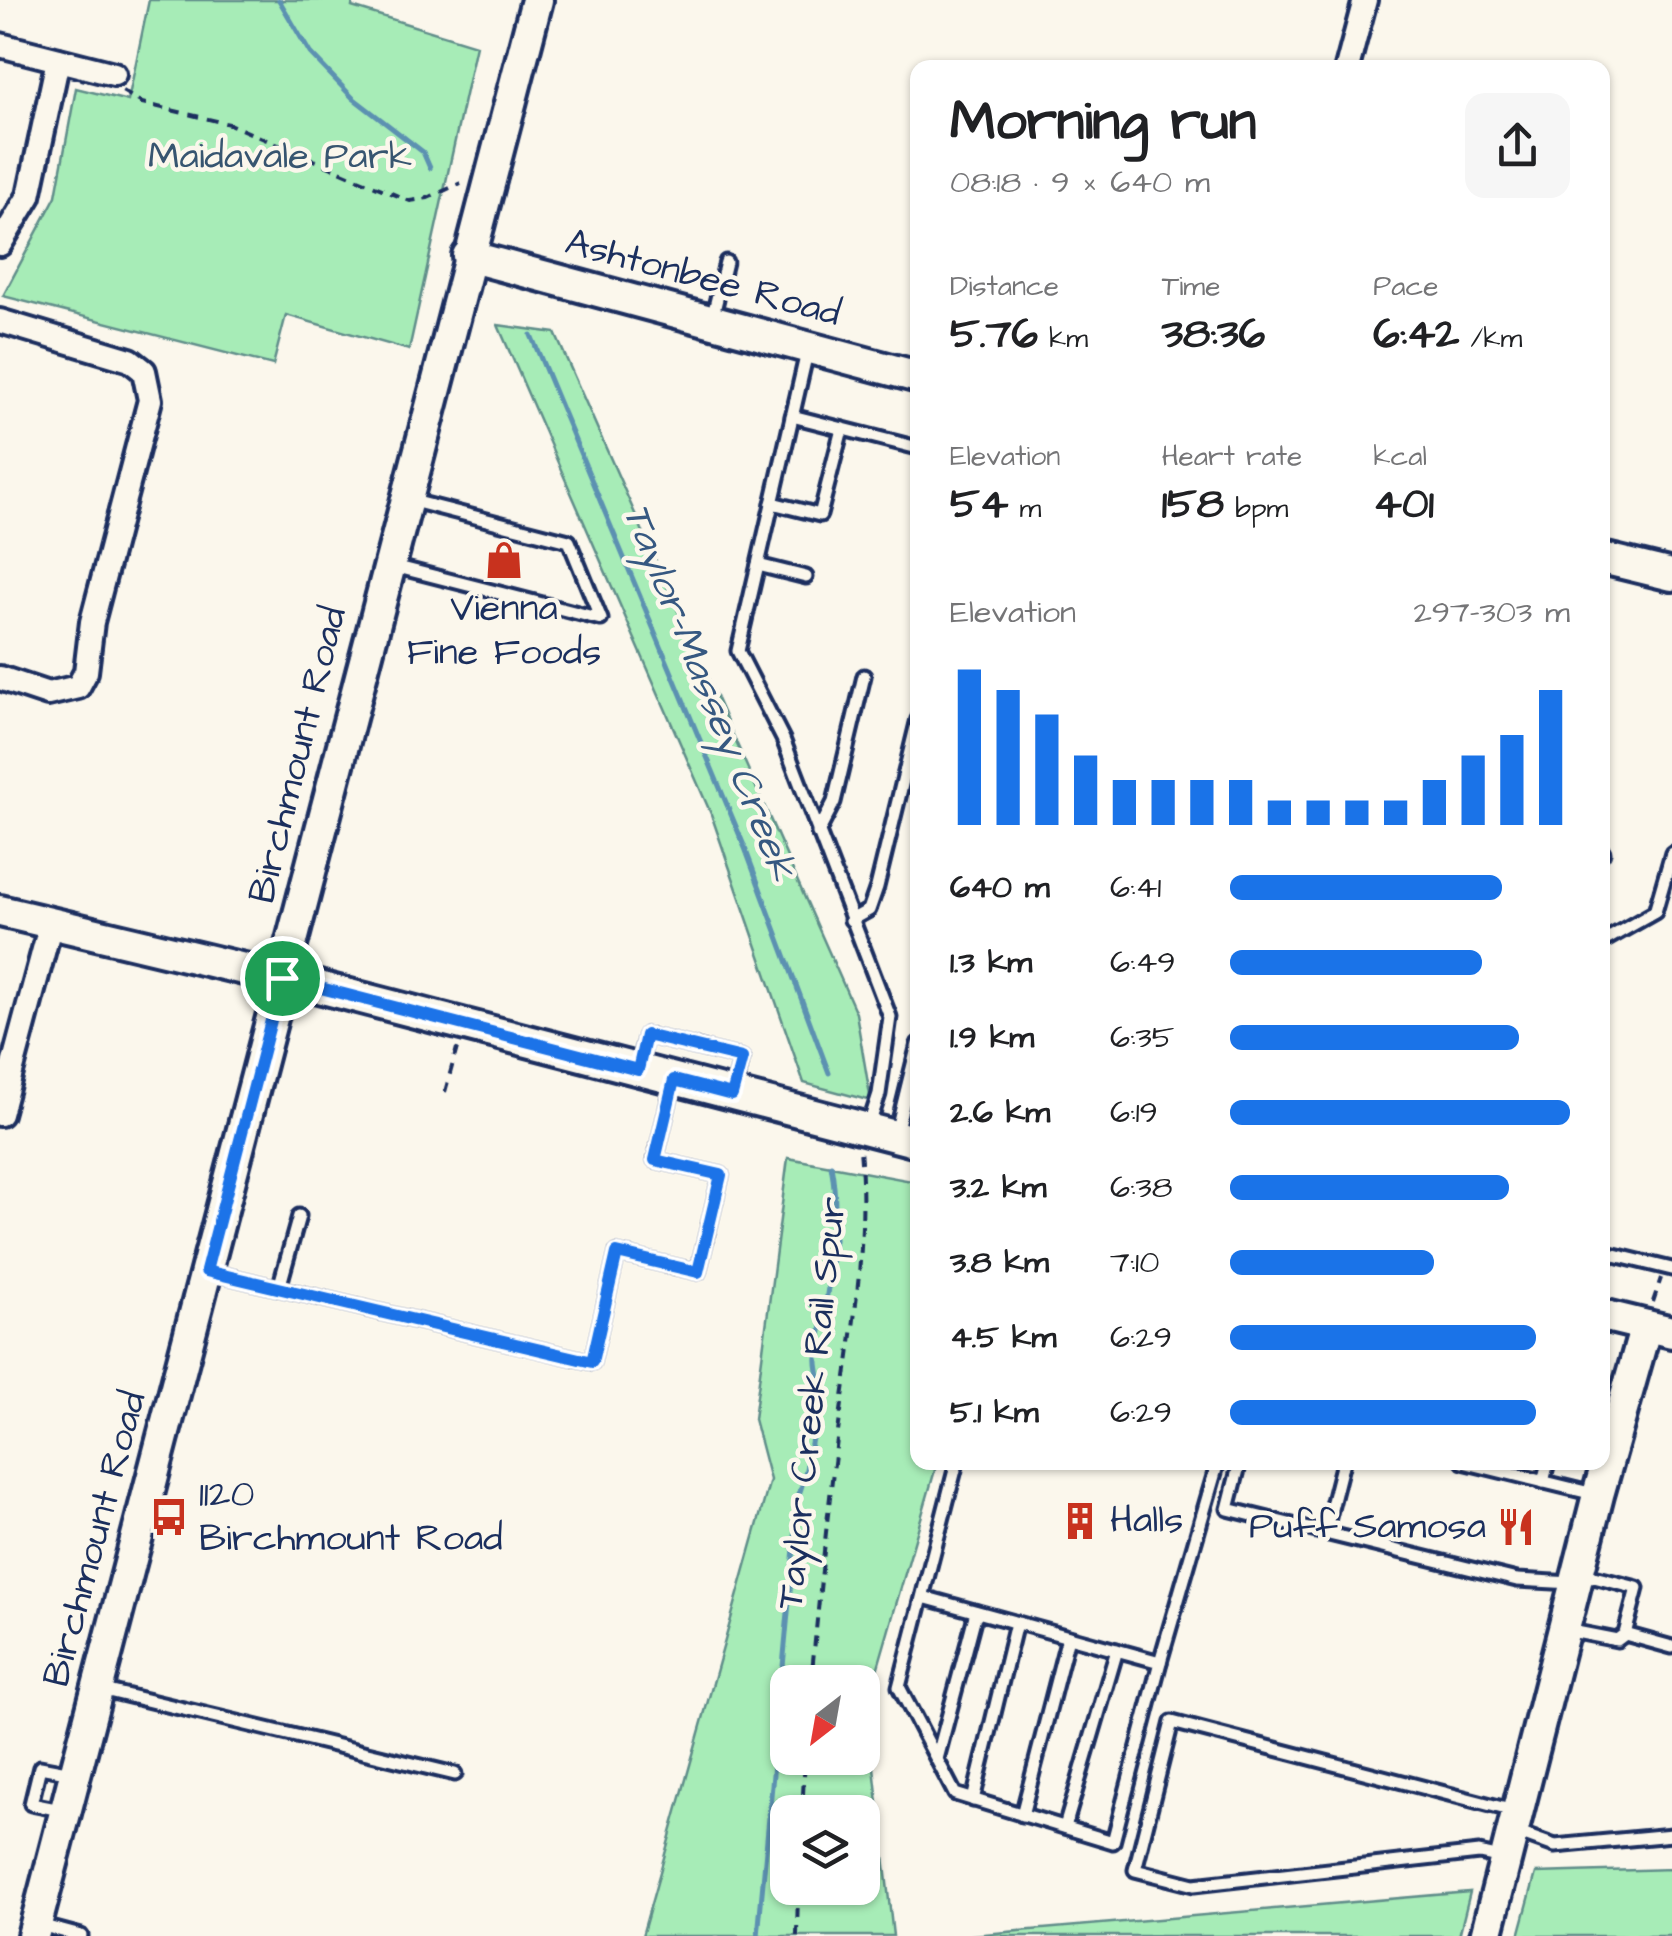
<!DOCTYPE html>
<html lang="en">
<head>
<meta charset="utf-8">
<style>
  body { margin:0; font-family:"Architects Daughter",sans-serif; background:#f6f6f6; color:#202124; height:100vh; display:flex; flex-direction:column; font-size:38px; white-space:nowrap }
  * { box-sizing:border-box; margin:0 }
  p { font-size:32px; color:#757577 }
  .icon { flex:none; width:55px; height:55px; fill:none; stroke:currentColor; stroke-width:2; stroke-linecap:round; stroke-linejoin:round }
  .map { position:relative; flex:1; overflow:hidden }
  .panel { position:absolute; left:910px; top:60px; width:700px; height:1410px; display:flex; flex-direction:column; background:#fff; border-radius:20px; box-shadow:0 2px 8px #0004 }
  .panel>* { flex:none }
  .needle { width:65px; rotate:211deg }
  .fabs { position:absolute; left:770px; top:1665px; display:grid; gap:20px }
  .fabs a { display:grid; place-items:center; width:110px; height:110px; border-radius:20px; background:#fff; box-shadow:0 2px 8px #0004; font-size:50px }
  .pin { position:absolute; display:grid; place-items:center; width:85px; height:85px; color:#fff; margin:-42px; border:5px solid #fff; border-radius:50%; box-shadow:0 2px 10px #0007 }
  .round { display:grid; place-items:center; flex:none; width:105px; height:105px; border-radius:20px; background:#f6f6f6 }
  .summary { display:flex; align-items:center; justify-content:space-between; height:170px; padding:0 40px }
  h1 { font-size:55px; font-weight:700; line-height:75px }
  .metrics { display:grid; grid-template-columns:repeat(3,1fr); gap:15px; height:170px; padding:10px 40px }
  .metrics div { display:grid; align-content:center }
  .metrics b { font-size:42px; font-weight:700 }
  .metrics small { font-size:28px; font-weight:400 }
  .metrics p { font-size:28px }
  .chart { height:280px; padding:20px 40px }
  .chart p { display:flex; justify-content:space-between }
  .chart svg { width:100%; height:180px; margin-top:10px; stroke:#1a73e8; stroke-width:6 }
  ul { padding:0 40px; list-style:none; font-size:32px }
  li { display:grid; grid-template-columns:160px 120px 1fr; align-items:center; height:75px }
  li i { height:25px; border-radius:12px; background:#1a73e8 }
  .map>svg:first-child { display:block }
  .green { fill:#a7ecb7; stroke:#618e8a; stroke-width:2.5; fill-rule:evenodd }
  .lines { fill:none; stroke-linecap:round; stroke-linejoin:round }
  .stream { stroke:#5c91b1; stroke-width:5 }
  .lane-casing { stroke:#1b2f5e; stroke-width:19 }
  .street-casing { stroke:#1b2f5e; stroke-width:30 }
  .secondary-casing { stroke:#1b2f5e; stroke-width:38 }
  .path { stroke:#1b2f5e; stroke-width:4; stroke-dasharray:10 8; stroke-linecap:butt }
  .lane { stroke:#fbf7ec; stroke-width:11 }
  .street { stroke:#fbf7ec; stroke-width:22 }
  .secondary { stroke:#fbf7ec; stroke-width:30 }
  .route-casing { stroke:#fff; stroke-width:20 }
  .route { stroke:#1a73e8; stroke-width:12 }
  .labels { text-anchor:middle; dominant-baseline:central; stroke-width:9; stroke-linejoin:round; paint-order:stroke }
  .park-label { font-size:38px; fill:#375570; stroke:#fbf7ec }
  .street-label { font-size:38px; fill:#1b2f5e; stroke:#fbf7ec }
  .poi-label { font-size:38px; fill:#1b2f5e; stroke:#fbf7ec; text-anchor:start }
  .water-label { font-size:40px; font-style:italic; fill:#365881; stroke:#fbf7ec }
</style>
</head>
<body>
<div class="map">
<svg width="1672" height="1936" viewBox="0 0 1672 1936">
  <rect width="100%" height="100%" fill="#fbf7ec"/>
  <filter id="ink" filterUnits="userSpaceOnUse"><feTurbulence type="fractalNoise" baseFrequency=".01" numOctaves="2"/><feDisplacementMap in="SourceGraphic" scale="20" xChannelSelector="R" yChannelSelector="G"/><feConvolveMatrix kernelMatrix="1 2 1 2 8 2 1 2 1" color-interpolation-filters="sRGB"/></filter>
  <g filter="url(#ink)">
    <!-- green -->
    <g class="green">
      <polygon points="149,0 353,0 352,7 476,45 409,350 286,315 273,365 3,296 56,196 76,88 128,101"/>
      <polygon points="498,325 555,333 856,1013 871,1101 804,1083 711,814"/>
      <path d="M788,1158L917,1182L918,1462L937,1463L867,1705L893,1936H642L770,1480L754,1419ZM788,1682H862V1758H788ZM788,1812H862V1888H788Z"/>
      <polygon points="1672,1869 1672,1936 1519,1936 1536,1873"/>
      <polygon points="1470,1892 1459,1936 961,1936"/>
    </g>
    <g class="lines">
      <!-- stream -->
      <g class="stream">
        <polyline points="279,0 310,53 353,98 423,152 430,168"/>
        <polyline points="531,335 745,848 829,1073"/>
        <path d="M758,1936L799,1494C807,1475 819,1401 819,1380C819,1372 816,1365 817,1357C826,1292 843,1230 831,1165"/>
      </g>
      <!-- lane casing -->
      <g class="lane-casing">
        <g id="lane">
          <polyline points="712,319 726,262"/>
          <polyline points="808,348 738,651 783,739 890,1017 879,1094 868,1128"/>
          <polyline points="792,416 918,448"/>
          <polyline points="772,503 820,515 842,429"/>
          <polyline points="390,565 601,619 569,541 409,500"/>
          <polyline points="758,565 806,577"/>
          <polyline points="818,833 834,802 864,676"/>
          <polyline points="1602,854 1603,852"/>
          <polyline points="851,920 869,910 877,887 918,719"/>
          <polyline points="1602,942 1655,912 1672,853"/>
          <polyline points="638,1067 646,1035 742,1058 733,1091"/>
          <polyline points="896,1133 918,1044"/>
          <polyline points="1602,1252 1672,1269"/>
          <polyline points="206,1271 592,1362 617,1253 698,1272 721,1175 655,1160 674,1080"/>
          <polyline points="279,1288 299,1216"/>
          <polyline points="1240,1462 1228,1509 1325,1533"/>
          <polyline points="1343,1462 1325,1533 1517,1580 1573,1583"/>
          <polyline points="1463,1462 1598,1495"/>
          <polyline points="1543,1482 1548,1462"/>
          <polyline points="923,1597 1160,1662 1113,1842 955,1794 899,1687 957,1462"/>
          <polyline points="1566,1630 1617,1640 1625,1634 1637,1588 1582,1574"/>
          <polyline points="1625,1634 1672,1647"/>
          <polyline points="1160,1662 1218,1462"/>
          <polyline points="100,1689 455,1774"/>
          <polyline points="937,1759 976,1612"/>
          <polyline points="973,1800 1016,1623"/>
          <polyline points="61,1810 31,1804 40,1767 72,1773"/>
          <polyline points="1022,1815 1068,1637"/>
          <polyline points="1065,1827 1117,1650"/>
          <polyline points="1513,1831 1555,1846 1672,1835"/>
          <polyline points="1502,1858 1479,1853 1194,1885 1135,1870 1172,1722 1514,1811"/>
          <polyline points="36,1924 81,1936"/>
        </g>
      </g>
      <!-- street casing -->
      <g class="street-casing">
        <g id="street">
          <polyline points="0,45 114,74"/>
          <polyline points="1347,68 1365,0"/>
          <polyline points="0,244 29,196 58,60"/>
          <polyline points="0,321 130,360 144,371 150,400 92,622 86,672 78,687 48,694 0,678"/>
          <polyline points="0,1114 51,923"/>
        </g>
      </g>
      <!-- secondary casing -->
      <g class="secondary-casing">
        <g id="secondary">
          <polyline points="468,256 918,377"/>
          <polyline points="1602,558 1672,575"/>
          <polyline points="0,911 311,985 918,1142"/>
          <polyline points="1602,1315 1672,1332"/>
          <polyline points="33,1936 537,0"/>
          <polyline points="1486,1936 1598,1495 1646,1326"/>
        </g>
      </g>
      <!-- path -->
      <g class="path">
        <polyline points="122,91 142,103 229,124 410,201 428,198 461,183"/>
        <polyline points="445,1092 457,1048"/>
        <polyline points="1653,1302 1661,1278"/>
        <path d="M811,1682C819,1599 827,1515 838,1432C851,1339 869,1244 860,1150"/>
        <polyline points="802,1812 805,1758"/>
        <polyline points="797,1936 798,1888"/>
      </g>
      <!-- lane -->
      <use href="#lane" class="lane"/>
      <!-- street -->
      <use href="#street" class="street"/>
      <!-- secondary -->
      <use href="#secondary" class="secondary"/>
    </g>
  </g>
  <g class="lines" filter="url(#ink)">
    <!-- route casing -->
    <g class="route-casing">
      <polygon id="route" points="282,978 638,1070 646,1035 742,1058 732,1095 674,1080 655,1160 721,1175 698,1272 617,1253 592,1362 206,1271"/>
    </g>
    <!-- route -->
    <use href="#route" class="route"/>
  </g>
  <!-- icons -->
  <defs>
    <g id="shop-bare" transform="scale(3)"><path d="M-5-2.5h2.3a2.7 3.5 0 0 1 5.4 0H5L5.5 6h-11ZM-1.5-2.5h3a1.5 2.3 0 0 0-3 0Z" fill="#c8321e" stroke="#fbf7ec" stroke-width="2.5" paint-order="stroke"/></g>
    <g id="bus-bare" transform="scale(3)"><path d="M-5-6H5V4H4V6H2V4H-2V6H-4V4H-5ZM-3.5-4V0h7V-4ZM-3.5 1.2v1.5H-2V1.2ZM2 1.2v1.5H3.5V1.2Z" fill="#c8321e" stroke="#fbf7ec" stroke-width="2.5" paint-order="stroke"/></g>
    <g id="building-bare" transform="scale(3)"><path d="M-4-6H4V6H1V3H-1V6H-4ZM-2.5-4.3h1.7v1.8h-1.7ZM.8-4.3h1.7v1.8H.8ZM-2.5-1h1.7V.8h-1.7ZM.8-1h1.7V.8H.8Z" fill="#c8321e" stroke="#fbf7ec" stroke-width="2.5" paint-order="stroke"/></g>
    <g id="restaurant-bare" transform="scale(3)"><path d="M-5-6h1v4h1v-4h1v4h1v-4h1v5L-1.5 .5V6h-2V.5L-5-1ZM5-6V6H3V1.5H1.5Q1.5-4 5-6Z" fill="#c8321e" stroke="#fbf7ec" stroke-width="2.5" paint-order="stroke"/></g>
  </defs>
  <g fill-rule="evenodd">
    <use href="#shop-bare" x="504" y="560"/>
    <use href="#bus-bare" x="169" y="1517"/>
    <use href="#building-bare" x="1080" y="1521"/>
    <use href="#restaurant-bare" x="1516" y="1527"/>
  </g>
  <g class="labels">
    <!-- park labels -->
    <g class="park-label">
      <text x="280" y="157">Maidavale Park</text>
    </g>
    <!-- street labels -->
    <g class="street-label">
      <text transform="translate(703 278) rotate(15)">Ashtonbee Road</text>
      <text transform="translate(298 755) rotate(-76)">Birchmount Road</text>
      <text transform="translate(812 1403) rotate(-84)">Taylor Creek Rail Spur</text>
      <text transform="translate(95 1539) rotate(-75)">Birchmount Road</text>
    </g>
    <!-- poi labels -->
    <g class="poi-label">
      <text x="504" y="609" text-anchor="middle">Vienna<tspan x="504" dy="44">Fine Foods</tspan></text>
      <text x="199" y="1495">1120<tspan x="199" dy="44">Birchmount Road</tspan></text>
      <text x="1110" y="1521">Halls</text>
      <text x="1486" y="1527" text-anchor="end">Puff Samosa</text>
    </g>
    <!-- water labels -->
    <g class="water-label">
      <text transform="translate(709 692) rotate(68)">Taylor-Massey Creek</text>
    </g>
  </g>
</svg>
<div class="fabs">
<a><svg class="needle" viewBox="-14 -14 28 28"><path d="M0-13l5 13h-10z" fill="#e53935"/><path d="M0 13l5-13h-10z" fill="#757577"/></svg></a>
<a><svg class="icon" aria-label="layers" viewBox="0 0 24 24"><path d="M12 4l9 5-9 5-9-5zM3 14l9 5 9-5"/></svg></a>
</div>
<div class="pin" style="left:282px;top:978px;background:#1e9e55"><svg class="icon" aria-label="arrive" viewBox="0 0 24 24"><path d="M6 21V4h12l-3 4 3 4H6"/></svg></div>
<section class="panel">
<div class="summary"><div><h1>Morning run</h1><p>08:18 · 9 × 640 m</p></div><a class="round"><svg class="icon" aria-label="share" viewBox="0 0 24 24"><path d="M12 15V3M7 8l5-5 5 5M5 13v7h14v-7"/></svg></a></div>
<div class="metrics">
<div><p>Distance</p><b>5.76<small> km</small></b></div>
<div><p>Time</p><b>38:36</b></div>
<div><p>Pace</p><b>6:42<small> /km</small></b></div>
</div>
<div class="metrics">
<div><p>Elevation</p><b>54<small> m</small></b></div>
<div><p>Heart rate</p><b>158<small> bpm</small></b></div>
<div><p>kcal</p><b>401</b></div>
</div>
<div class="chart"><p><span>Elevation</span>297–303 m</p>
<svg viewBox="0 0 160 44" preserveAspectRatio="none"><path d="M5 44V6M15 44V11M25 44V17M35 44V27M45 44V33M55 44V33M65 44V33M75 44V33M85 44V38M95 44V38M105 44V38M115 44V38M125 44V33M135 44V27M145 44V22M155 44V11"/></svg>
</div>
<ul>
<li><b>640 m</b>6:41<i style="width:80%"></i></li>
<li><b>1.3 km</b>6:49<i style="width:74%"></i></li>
<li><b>1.9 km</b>6:35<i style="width:85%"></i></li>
<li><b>2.6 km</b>6:19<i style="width:100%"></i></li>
<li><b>3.2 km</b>6:38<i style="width:82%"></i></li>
<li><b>3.8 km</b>7:10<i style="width:60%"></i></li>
<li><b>4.5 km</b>6:29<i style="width:90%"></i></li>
<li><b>5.1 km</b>6:29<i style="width:90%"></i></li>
</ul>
</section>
</div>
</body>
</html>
